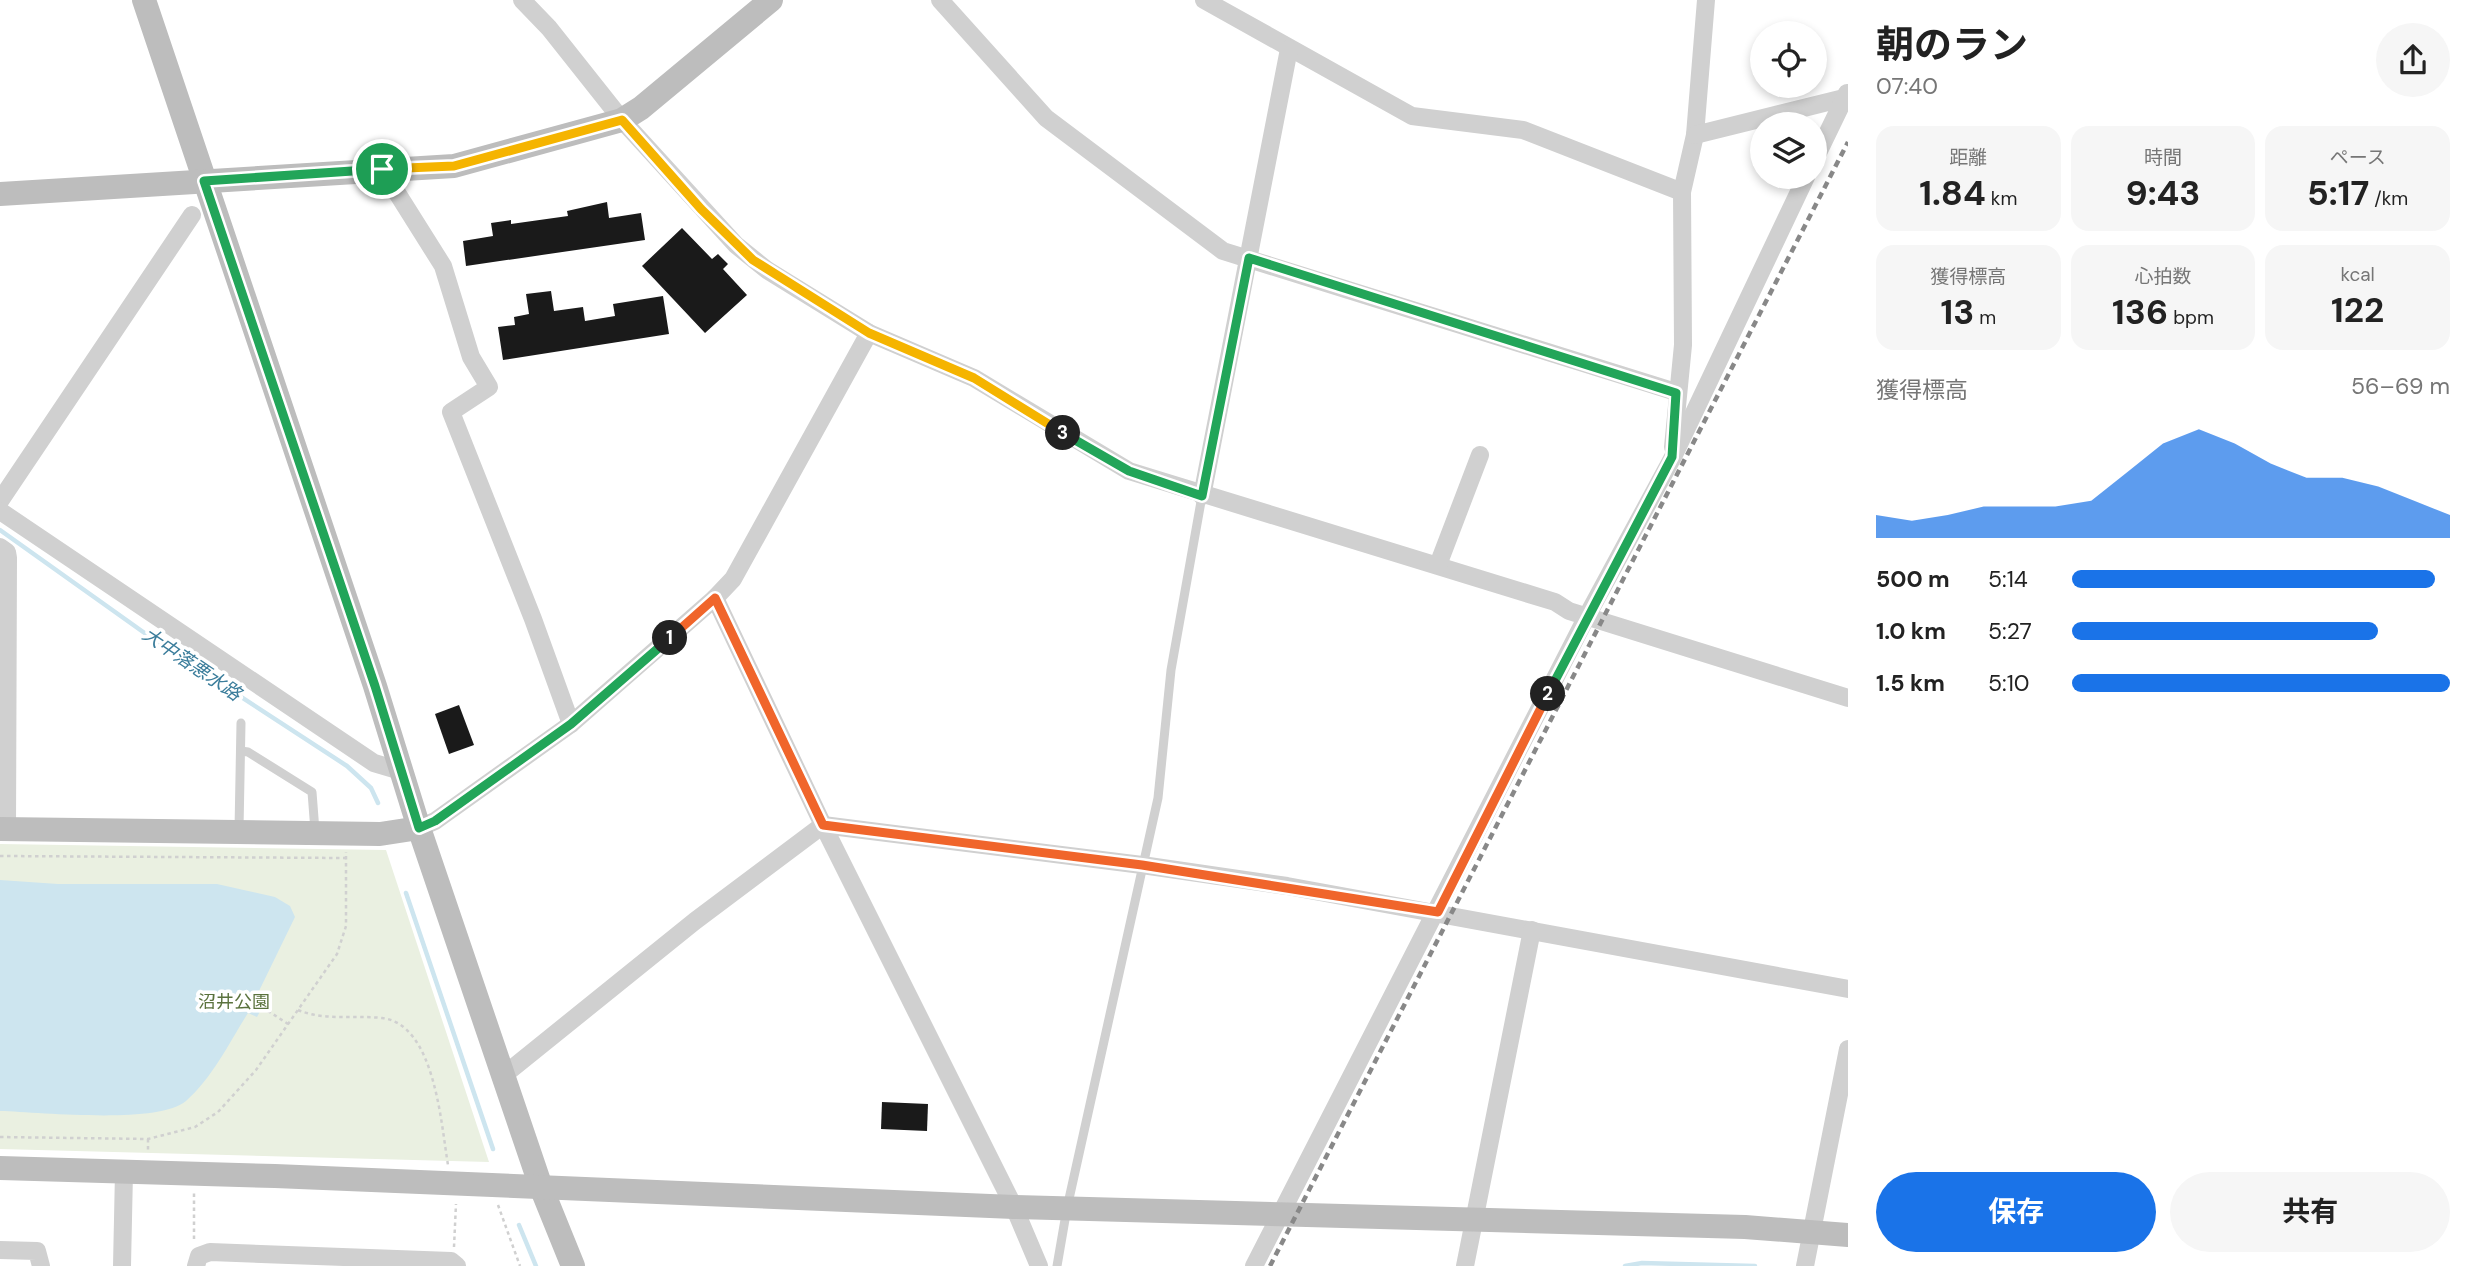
<!DOCTYPE html>
<html lang="ja">
<head>
<meta charset="utf-8">
<style>
  body { margin:0; font-family:"DM Sans","Noto Sans JP",sans-serif; background:#f6f6f6; color:#222; height:100vh; display:flex; flex-direction:column; font-size:26px; white-space:nowrap }
  * { box-sizing:border-box; margin:0 }
  p { font-size:23px; color:#767676 }
  .icon { flex:none; width:38px; height:38px; fill:none; stroke:currentColor; stroke-width:2; stroke-linecap:round; stroke-linejoin:round }
  .map { position:relative; flex:1; overflow:hidden }
  .side { display:flex; flex-direction:column; background:#fff; width:630px }
  .side>* { flex:none }
  .buttons { position:absolute; left:1750px; top:21px; display:grid; gap:14px }
  .buttons a { display:grid; place-items:center; width:77px; height:77px; border-radius:50%; background:#fff; box-shadow:0 4px 10px #0003; font-size:35px }
  .pin { position:absolute; display:grid; place-items:center; width:60px; height:60px; color:#fff; margin:-30px; border:4px solid #fff; border-radius:50%; box-shadow:0 2px 7px #0007 }
  .km { position:absolute; width:35px; height:35px; margin:-18px; border-radius:50%; background:#222; color:#fff; font-size:19px; line-height:35px; text-align:center }
  .round { display:grid; place-items:center; flex:none; width:74px; height:74px; border-radius:37px; background:#f6f6f6 }
  .head { display:flex; align-items:center; justify-content:space-between; height:119px; padding:0 28px }
  h1 { font-size:38px; font-weight:700; line-height:52px }
  .figures { display:grid; grid-template-columns:repeat(3,1fr); gap:10px; height:119px; padding:7px 28px }
  .figures div { display:grid; align-content:center; border-radius:18px; background:#f6f6f6; text-align:center }
  .figures b { font-size:35px; font-weight:700 }
  .figures small { font-size:19px; font-weight:400 }
  .figures p { font-size:19px }
  .chart { height:196px; padding:14px 28px }
  .chart p { display:flex; justify-content:space-between }
  .chart svg { width:100%; height:126px; margin-top:7px; fill:#1a73e8; opacity:.7 }
  .action { display:flex; gap:14px; margin-top:auto; padding:14px 28px }
  .action a { flex:1; height:80px; border-radius:42px; background:#1a73e8; color:#fff; font-size:28px; font-weight:700; line-height:80px; text-align:center }
  .action a+a { background:#f6f6f6; color:#222 }
  ul { padding:0 28px; list-style:none; font-size:23px }
  li { display:grid; grid-template-columns:112px 84px 1fr; align-items:center; height:52px }
  li i { height:18px; border-radius:9px; background:#1a73e8 }
  main { display:flex; flex:1; min-height:0 }
  .map>svg:first-child { display:block }
  .green { fill:#eaf0e1 }
  .water { fill:#cde5ef }
  .lines { fill:none; stroke-linecap:round; stroke-linejoin:round }
  .stream { stroke:#cde5ef; stroke-width:4.5 }
  .building { fill:#1a1a1a }
  .path { stroke:#d0d0d0; stroke-width:2.5; stroke-dasharray:3.5 3.5; stroke-linecap:butt }
  .lane { stroke:#d0d0d0; stroke-width:9 }
  .street { stroke:#d0d0d0; stroke-width:18 }
  .secondary { stroke:#bdbdbd; stroke-width:24 }
  .rail { stroke:#888; stroke-width:4.5; stroke-dasharray:7 5; stroke-linecap:butt }
  .split-1-casing { stroke:#fff; stroke-width:14 }
  .split-2-casing { stroke:#fff; stroke-width:14 }
  .split-3-casing { stroke:#fff; stroke-width:14 }
  .split-4-casing { stroke:#fff; stroke-width:14 }
  .split-1 { stroke:#22a559; stroke-width:9 }
  .split-2 { stroke:#f0652b; stroke-width:9 }
  .split-3 { stroke:#22a559; stroke-width:9 }
  .split-4 { stroke:#f5b400; stroke-width:9 }
  .labels { text-anchor:middle; dominant-baseline:central; stroke-width:7; stroke-linejoin:round; paint-order:stroke }
  .park-label { font-size:18px; fill:#5a723d; stroke:#fff }
  .water-label { font-size:19px; font-style:italic; fill:#3b7d9b; stroke:#fff }
</style>
</head>
<body>
<main>
<div class="map">
<svg width="1848" height="1266" viewBox="0 0 1848 1266">
  <rect width="100%" height="100%" fill="#fff"/>
  <!-- green -->
  <polygon class="green" points="0,844 386,850 489,1162 0,1149"/>
  <!-- water -->
  <path class="water" d="M0,880L58,884H217L275,897L290,906L295,917L259,991L268,996L257,1017L248,1013C229,1043 213,1077 186,1101C158,1125 40,1112 0,1111Z"/>
  <g class="lines">
    <!-- stream -->
    <g class="stream">
      <polyline points="0,530 160,644 347,766 371,788 378,803"/>
      <polyline points="406,893 493,1149"/>
      <polyline points="519,1225 536,1266"/>
      <polyline points="1625,1266 1642,1263 1755,1266"/>
    </g>
  </g>
  <!-- building -->
  <g class="building">
    <polygon points="607,202 609,218 641,213 645,240 466,266 463,241 493,236 491,223 511,220 511,224 568,216 567,211"/>
    <polygon points="682,228 712,259 718,254 728,264 723,269 747,295 705,333 642,266"/>
    <polygon points="551,291 554,311 583,307 585,321 615,316 613,304 663,296 669,334 503,360 498,327 515,325 514,317 529,314 526,294"/>
    <polygon points="459,705 474,745 449,754 435,714"/>
    <polygon points="882,1102 928,1104 927,1131 881,1129"/>
  </g>
  <g class="lines">
    <!-- path -->
    <g class="path">
      <polyline points="0,856 346,858"/>
      <polyline points="262,1007 288,1024"/>
      <path d="M298,1010C325,1021 353,1015 382,1018C435,1024 441,1124 448,1165"/>
      <polyline points="0,1137 148,1139 195,1127 218,1112 256,1070 337,954 346,926 346,852"/>
      <polyline points="148,1139 148,1153"/>
      <polyline points="498,1205 520,1266"/>
      <polyline points="194,1239 194,1193"/>
      <polyline points="454,1247 456,1204"/>
    </g>
    <!-- lane -->
    <g class="lane">
      <polyline points="241,751 248,752 312,792 315,831"/>
      <polyline points="239,830 241,723"/>
      <polyline points="1057,1266 1067,1208 1158,798 1171,670 1202,496"/>
    </g>
    <!-- street -->
    <g class="street">
      <polyline points="522,0 549,28 622,120 736,245 767,270 869,333 974,378 1129,471 1555,602 1569,611 1848,698"/>
      <polyline points="940,0 1046,118 1223,251 1676,392"/>
      <polyline points="1204,0 1412,116 1523,130 1682,192 1695,135 1706,0"/>
      <polyline points="1695,135 1848,97"/>
      <polyline points="1815,159 1847,93"/>
      <polyline points="382,169 443,266 471,357 489,387 451,412 533,619 571,724"/>
      <polyline points="1673,447 1683,345 1682,192"/>
      <polyline points="1202,496 1289,49"/>
      <polyline points="0,501 192,215"/>
      <polyline points="0,511 374,763 401,771"/>
      <polyline points="0,547 7,552 8,558 7,830"/>
      <polyline points="1438,565 1480,455"/>
      <polyline points="715,598 823,825 1014,1207 1039,1266"/>
      <polyline points="419,828 435,821 571,724 715,598 733,579 869,333"/>
      <polyline points="504,1075 695,921 823,825 1142,865 1287,886 1848,989"/>
      <polyline points="0,1250 37,1251 41,1266"/>
      <polyline points="122,1266 124,1172"/>
      <polyline points="196,1266 199,1256 210,1252 451,1261 457,1266"/>
      <polyline points="1254,1266 1587,616 1673,457 1806,177"/>
      <polyline points="1465,1266 1532,930"/>
      <polyline points="1805,1266 1848,1049"/>
    </g>
    <!-- secondary -->
    <g class="secondary">
      <polyline points="144,0 375,686 419,828 541,1187 573,1266"/>
      <polyline points="0,194 454,166 622,120 641,108 771,0"/>
      <polyline points="0,829 380,834 419,828"/>
      <polyline points="0,1168 275,1176 1014,1207 1745,1227 1848,1235"/>
    </g>
    <!-- rail -->
    <polyline class="rail" points="1270,1266 1848,142"/>
  </g>
  <g class="lines">
    <!-- split-1 casing -->
    <g class="split-1-casing">
      <polyline id="split-1" points="382,169 204,181 375,686 419,828 435,821 571,724 670,638"/>
    </g>
    <!-- split-2 casing -->
    <g class="split-2-casing">
      <polyline id="split-2" points="670,638 715,598 823,825 1142,865 1438,912 1548,694"/>
    </g>
    <!-- split-3 casing -->
    <g class="split-3-casing">
      <polyline id="split-3" points="1063,433 1129,471 1202,496 1249,258 1676,393 1672,457 1548,694"/>
    </g>
    <!-- split-4 casing -->
    <g class="split-4-casing">
      <polyline id="split-4" points="382,169 454,166 622,120 701,209 753,260 869,333 974,378 1063,433"/>
    </g>
    <!-- split-1 -->
    <use href="#split-1" class="split-1"/>
    <!-- split-2 -->
    <use href="#split-2" class="split-2"/>
    <!-- split-3 -->
    <use href="#split-3" class="split-3"/>
    <!-- split-4 -->
    <use href="#split-4" class="split-4"/>
  </g>
  <g class="labels">
    <!-- park labels -->
    <g class="park-label">
      <text x="234" y="1002">沼井公園</text>
    </g>
    <!-- water labels -->
    <g class="water-label">
      <text transform="translate(192 664) rotate(34)">大中落悪水路</text>
    </g>
  </g>
</svg>
<div class="buttons">
<a><svg class="icon" aria-label="locate" viewBox="0 0 24 24"><circle cx="12" cy="12" r="6"/><path d="M12 2v4M12 18v4M2 12h4M18 12h4"/></svg></a>
<a><svg class="icon" aria-label="layers" viewBox="0 0 24 24"><path d="M12 4l9 5-9 5-9-5zM3 14l9 5 9-5"/></svg></a>
</div>
<div class="pin" style="left:382px;top:169px;background:#1e9e55"><svg class="icon" aria-label="arrive" viewBox="0 0 24 24"><path d="M6 21V4h12l-3 4 3 4H6"/></svg></div>
<b class="km" style="left:670px;top:638px">1</b>
<b class="km" style="left:1548px;top:694px">2</b>
<b class="km" style="left:1063px;top:433px">3</b>
</div>
<section class="side">
<div class="head"><div><h1>朝のラン</h1><p>07:40</p></div><a class="round"><svg class="icon" aria-label="share" viewBox="0 0 24 24"><path d="M12 15V3M7 8l5-5 5 5M5 13v7h14v-7"/></svg></a></div>
<div class="figures">
<div><p>距離</p><b>1.84<small> km</small></b></div>
<div><p>時間</p><b>9:43</b></div>
<div><p>ペース</p><b>5:17<small> /km</small></b></div>
</div>
<div class="figures">
<div><p>獲得標高</p><b>13<small> m</small></b></div>
<div><p>心拍数</p><b>136<small> bpm</small></b></div>
<div><p>kcal</p><b>122</b></div>
</div>
<div class="chart"><p><span>獲得標高</span>56–69 m</p>
<svg viewBox="0 0 160 44" preserveAspectRatio="none"><path d="M0 44V36L10 38L20 36L30 33L40 33L50 33L60 31L70 21L80 11L90 6L100 11L110 18L120 23L130 23L140 26L150 31L160 36V44z"/></svg>
</div>
<ul>
<li><b>500 m</b>5:14<i style="width:96%"></i></li>
<li><b>1.0 km</b>5:27<i style="width:81%"></i></li>
<li><b>1.5 km</b>5:10<i style="width:100%"></i></li>
</ul>
<div class="action"><a>保存</a><a>共有</a></div>
</section>
</main>
</body>
</html>
